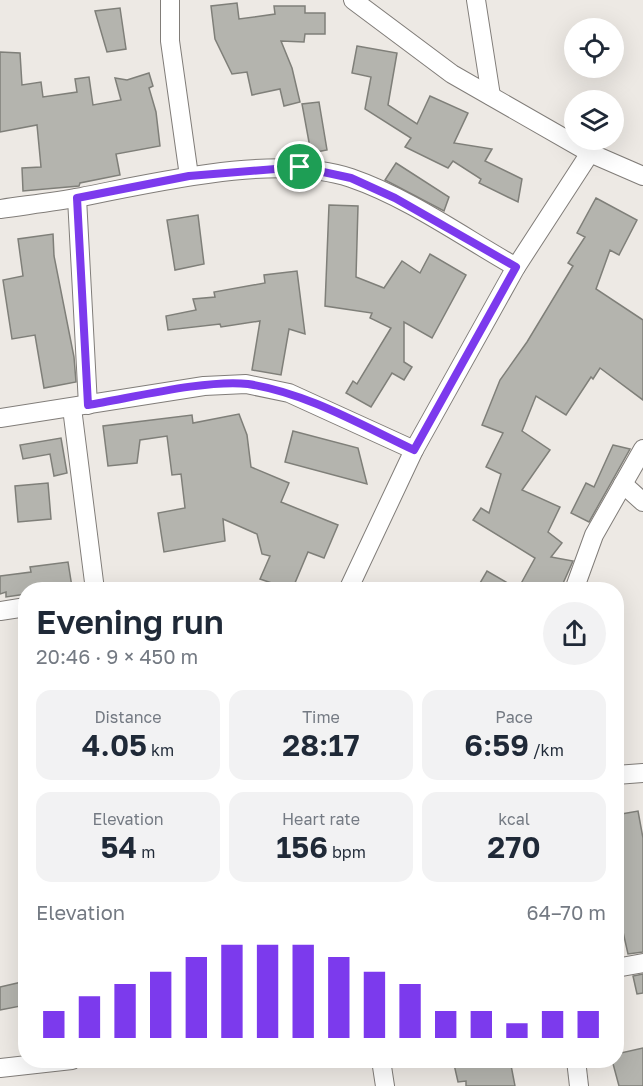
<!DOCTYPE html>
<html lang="en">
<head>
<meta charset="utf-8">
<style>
  body { margin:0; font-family:"Golos Text",sans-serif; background:#f2f2f3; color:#1f2937; height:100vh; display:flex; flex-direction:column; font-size:22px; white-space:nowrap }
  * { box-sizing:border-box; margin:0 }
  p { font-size:20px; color:#747a83 }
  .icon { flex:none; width:33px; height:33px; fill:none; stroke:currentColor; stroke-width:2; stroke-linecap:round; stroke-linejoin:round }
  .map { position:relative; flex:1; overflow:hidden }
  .details { position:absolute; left:18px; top:582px; width:606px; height:486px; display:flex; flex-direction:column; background:#fff; border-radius:24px; box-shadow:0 6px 24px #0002 }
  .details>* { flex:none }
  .controls { position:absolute; left:564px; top:18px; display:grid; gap:12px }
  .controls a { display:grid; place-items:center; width:60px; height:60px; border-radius:50%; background:#fff; box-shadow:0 6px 24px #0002; font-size:30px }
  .pin { position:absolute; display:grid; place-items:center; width:51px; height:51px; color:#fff; margin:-26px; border:3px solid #fff; border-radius:50%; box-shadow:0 2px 6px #0007 }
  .round { display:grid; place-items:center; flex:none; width:63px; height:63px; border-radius:32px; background:#f2f2f3 }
  .headline { display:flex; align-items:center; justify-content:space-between; height:102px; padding:0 18px }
  h1 { font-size:33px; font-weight:600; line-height:45px }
  .stats { display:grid; grid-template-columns:repeat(3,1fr); gap:9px; height:102px; padding:6px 18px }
  .stats div { display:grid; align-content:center; border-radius:15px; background:#f2f2f3; text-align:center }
  .stats b { font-size:30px; font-weight:600 }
  .stats small { font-size:16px; font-weight:400 }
  .stats p { font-size:16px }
  .chart { height:168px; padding:12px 18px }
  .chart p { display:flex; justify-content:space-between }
  .chart svg { width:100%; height:108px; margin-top:6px; stroke:#7c3aed; stroke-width:6 }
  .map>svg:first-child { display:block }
  .building { fill:#b4b4ae; stroke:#7f7f79; stroke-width:1.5 }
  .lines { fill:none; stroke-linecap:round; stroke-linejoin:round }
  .street-casing { stroke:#817d79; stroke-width:20 }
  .street { stroke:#fff; stroke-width:18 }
  .route-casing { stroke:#fff; stroke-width:12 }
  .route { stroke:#7c3aed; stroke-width:8 }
</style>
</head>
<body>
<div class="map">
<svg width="643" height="1086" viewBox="0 0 643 1086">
  <rect width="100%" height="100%" fill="#ede9e4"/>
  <!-- building -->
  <g class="building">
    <polygon points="237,3 239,19 275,14 274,6 305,6 305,13 325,13 325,34 305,34 304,42 281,41 292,68 300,102 284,106 280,89 252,95 247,72 232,74 215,39 211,6"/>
    <polygon points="120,8 126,49 107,52 95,11"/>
    <polygon points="357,46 397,53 388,105 417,124 430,96 468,113 454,143 492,149 485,161 522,179 518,202 479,183 481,179 453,161 448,168 405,147 411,138 365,109 371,77 352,73"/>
    <polygon points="0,52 20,53 22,85 41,82 43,97 77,92 75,79 89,77 93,105 121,100 115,78 127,80 149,73 153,86 149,88 156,112 160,146 116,154 120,175 80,183 79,186 23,191 22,168 41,167 37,125 0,132"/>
    <polygon points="319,102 327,150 311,153 302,104"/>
    <polygon points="396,163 449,197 444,211 385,180"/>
    <polygon points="596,198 637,220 619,255 610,250 596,289 643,320 643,400 600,368 593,379 591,377 566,415 536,396 522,431 550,450 522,490 560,507 548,532 562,543 551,557 573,561 560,590 476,590 487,571 518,589 535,558 473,520 481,508 489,513 501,474 486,467 503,433 482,425 500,380 527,342 573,266 568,263 585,237 577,233"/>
    <polygon points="329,205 358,206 356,277 384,288 402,261 420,273 430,254 466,275 432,338 404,322 404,362 412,367 404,380 392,373 371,407 346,393 353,381 357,384 391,328 370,318 372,313 325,306"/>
    <polygon points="198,215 204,264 175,270 167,220"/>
    <polygon points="53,234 54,256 74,357 76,382 44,388 35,335 12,339 3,280 23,276 18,239"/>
    <polygon points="297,271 305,334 289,329 281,375 252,370 260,321 221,327 220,324 168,330 166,316 196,310 193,299 215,297 214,292 265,283 264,275"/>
    <polygon points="239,414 247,435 251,467 289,483 281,502 338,525 324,558 308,552 292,590 260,579 270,556 262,554 257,534 223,519 225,541 164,552 158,513 185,508 181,474 172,475 167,436 140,440 137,463 108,466 103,426 192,415 193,423"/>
    <polygon points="293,431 358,448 367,484 285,462"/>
    <polygon points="61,438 67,473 54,476 50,454 23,459 20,445"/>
    <polygon points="613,445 630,449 589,522 571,513 586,483 594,487"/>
    <polygon points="48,483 51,519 18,522 15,486"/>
    <polygon points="68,562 72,587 26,590 26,594 6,597 6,592 0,594 0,576 31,572 30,567"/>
    <polygon points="638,811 643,838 643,952 628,954 616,901 616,815"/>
    <polygon points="643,974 643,993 637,994 633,976"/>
    <polygon points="26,981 26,1005 0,1010 0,987"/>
    <polygon points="643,1048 643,1086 619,1086 612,1060 616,1060 616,1054"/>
    <polygon points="453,1060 510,1060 515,1086 466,1086 466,1081 458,1082"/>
  </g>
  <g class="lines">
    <!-- street casing -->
    <g class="street-casing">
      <g id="street">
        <polyline points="170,0 170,41 189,176"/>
        <polyline points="353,0 452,74 590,153 643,176"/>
        <polyline points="476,0 491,96"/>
        <polyline points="77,198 88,405"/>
        <path d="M0,209C27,205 54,202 81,197C158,182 277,153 351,178C409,198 463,237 516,267"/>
        <polyline points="72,408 95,590"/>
        <polyline points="0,418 204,386 246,384 289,393 414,450"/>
        <polyline points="623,484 643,502"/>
        <polyline points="348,590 414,450 516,267 590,153"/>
        <polyline points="574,590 594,535 643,449"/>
        <polyline points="0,611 26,607"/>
        <polyline points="616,775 643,773"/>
        <polyline points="616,968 643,963"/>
        <polyline points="381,1060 385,1086"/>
        <polyline points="576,1060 579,1086"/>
        <polyline points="0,1068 72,1060"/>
      </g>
    </g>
    <!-- street -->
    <use href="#street" class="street"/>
  </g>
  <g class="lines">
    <!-- route casing -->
    <g class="route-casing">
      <path id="route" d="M300,167L351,178L395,198L516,267L414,450C361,425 307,393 248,384C207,379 131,398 88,405L77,198L189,176Z"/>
    </g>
    <!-- route -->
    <use href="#route" class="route"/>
  </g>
</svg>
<div class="controls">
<a><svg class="icon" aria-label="locate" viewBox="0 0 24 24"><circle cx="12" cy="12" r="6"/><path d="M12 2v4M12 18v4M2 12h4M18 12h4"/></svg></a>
<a><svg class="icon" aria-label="layers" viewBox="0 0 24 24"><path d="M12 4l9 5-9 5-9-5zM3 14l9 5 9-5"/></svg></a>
</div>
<div class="pin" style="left:300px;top:167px;background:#1e9e55"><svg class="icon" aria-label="arrive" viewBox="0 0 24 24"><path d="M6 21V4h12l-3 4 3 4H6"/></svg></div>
<section class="details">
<div class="headline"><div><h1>Evening run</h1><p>20:46 · 9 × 450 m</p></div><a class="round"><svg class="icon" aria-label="share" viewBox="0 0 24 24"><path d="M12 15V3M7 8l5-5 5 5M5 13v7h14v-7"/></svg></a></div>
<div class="stats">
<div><p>Distance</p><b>4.05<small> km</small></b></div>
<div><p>Time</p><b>28:17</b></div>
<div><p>Pace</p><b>6:59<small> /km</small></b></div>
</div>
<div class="stats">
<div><p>Elevation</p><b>54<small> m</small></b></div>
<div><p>Heart rate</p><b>156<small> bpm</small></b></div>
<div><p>kcal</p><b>270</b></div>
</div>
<div class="chart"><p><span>Elevation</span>64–70 m</p>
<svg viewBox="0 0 160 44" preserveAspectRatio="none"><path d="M5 44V33M15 44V27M25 44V22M35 44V17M45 44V11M55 44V6M65 44V6M75 44V6M85 44V11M95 44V17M105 44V22M115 44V33M125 44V33M135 44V38M145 44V33M155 44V33"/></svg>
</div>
</section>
</div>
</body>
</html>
